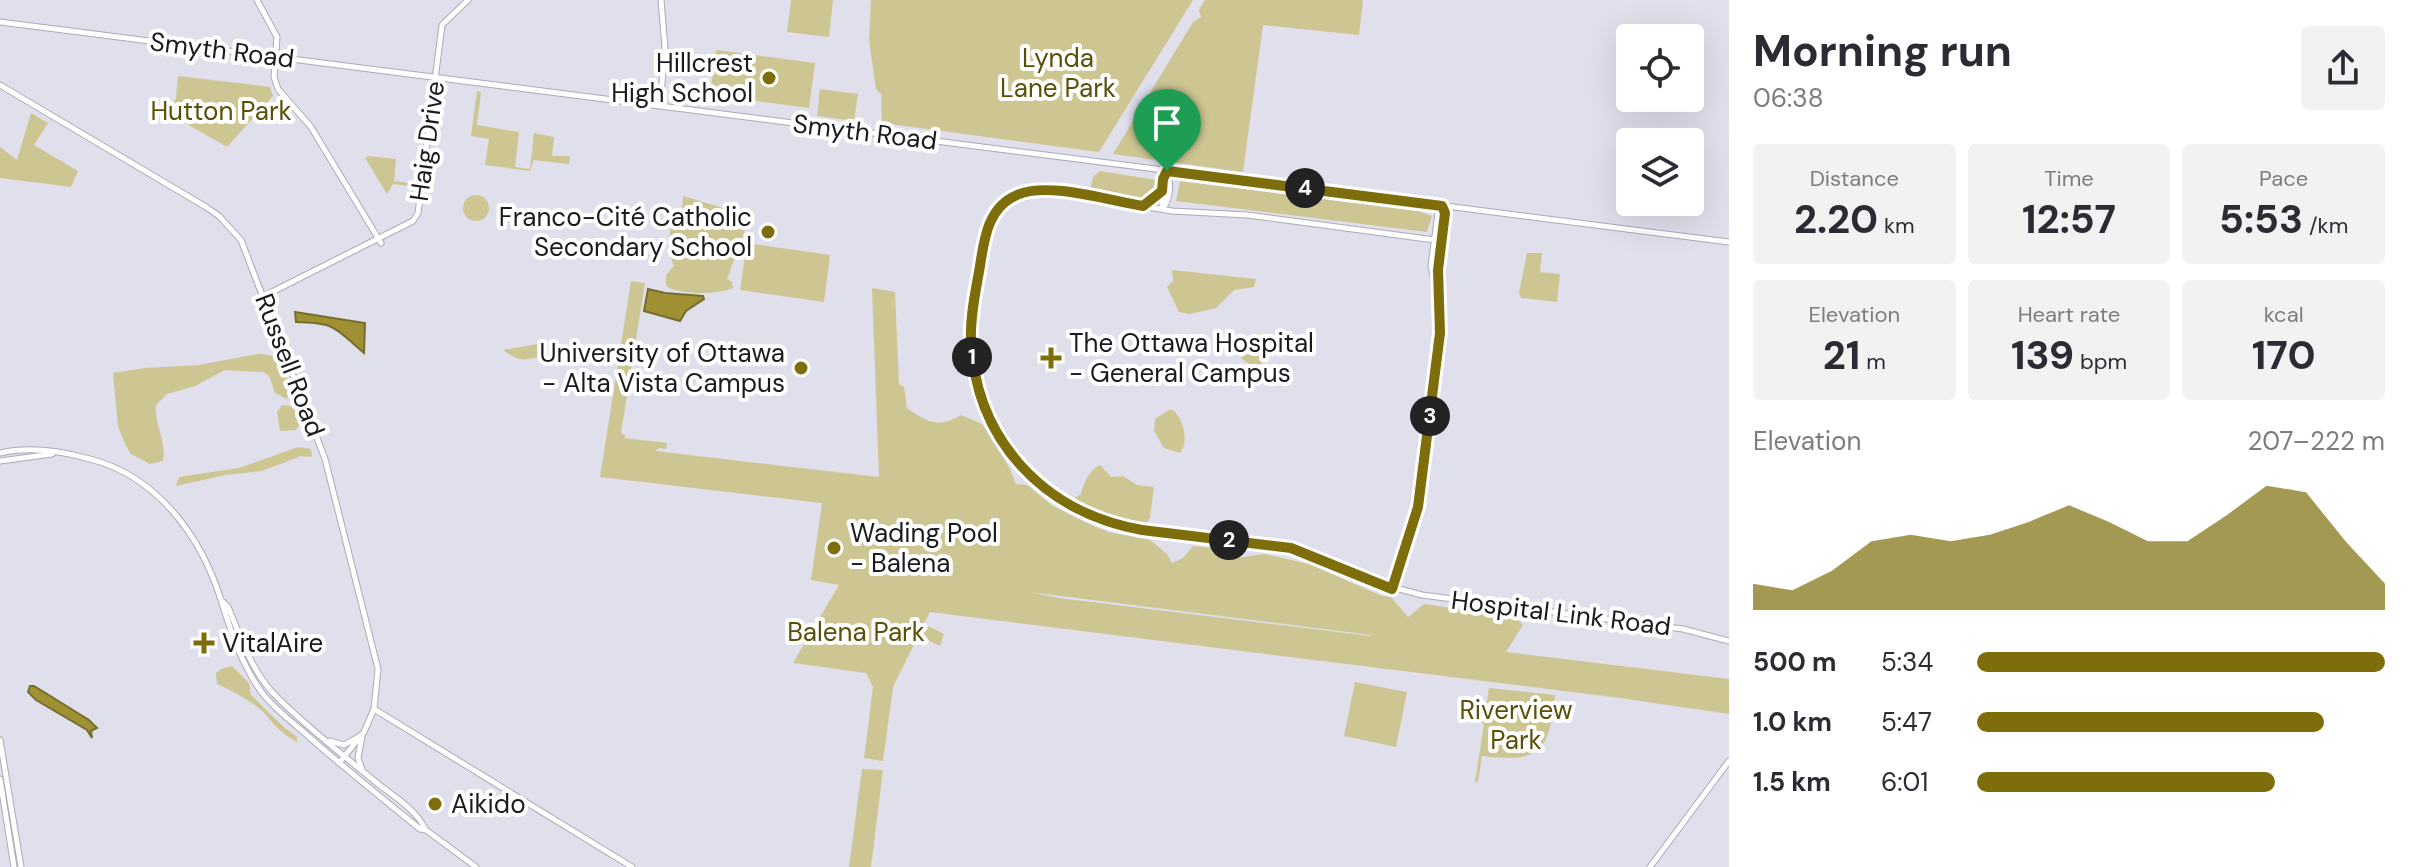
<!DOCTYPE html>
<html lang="en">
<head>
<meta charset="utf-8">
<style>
  body { margin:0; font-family:"DM Sans",sans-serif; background:#f2f2f3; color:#2b2b33; height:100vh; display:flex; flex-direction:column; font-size:30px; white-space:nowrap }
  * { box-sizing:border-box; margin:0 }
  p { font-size:26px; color:#7c7c81 }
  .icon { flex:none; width:44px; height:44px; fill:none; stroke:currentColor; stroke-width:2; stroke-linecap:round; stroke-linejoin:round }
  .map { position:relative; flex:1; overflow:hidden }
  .drawer { display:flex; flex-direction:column; background:#fff; width:680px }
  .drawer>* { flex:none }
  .tools { position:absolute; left:1616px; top:24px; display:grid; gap:16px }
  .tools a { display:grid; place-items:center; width:88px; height:88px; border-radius:8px; background:#fff; box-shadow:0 8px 32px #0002; font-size:40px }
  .pin { position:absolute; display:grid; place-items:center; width:68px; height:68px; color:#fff; margin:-82px -34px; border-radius:50% 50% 50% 0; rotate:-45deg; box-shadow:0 0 8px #0007 }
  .pin .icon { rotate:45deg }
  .km { position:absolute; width:40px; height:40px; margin:-20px; border-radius:50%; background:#222; color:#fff; font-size:22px; line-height:40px; text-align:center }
  .round { display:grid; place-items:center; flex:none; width:84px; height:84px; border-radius:8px; background:#f2f2f3 }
  .headline { display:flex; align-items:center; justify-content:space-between; height:136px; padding:0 24px }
  h1 { font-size:44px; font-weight:700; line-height:60px }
  .figures { display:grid; grid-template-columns:repeat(3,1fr); gap:12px; height:136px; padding:8px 24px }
  .figures div { display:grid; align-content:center; border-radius:8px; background:#f2f2f3; text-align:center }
  .figures b { font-size:40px; font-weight:700 }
  .figures small { font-size:22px; font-weight:400 }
  .figures p { font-size:22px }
  .chart { height:224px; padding:16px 24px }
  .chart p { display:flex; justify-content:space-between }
  .chart svg { width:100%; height:144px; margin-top:8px; fill:#7d6e0b; opacity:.7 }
  ul { padding:0 24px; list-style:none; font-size:26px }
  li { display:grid; grid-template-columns:128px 96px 1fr; align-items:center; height:60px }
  li i { height:20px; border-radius:10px; background:#7d6e0b }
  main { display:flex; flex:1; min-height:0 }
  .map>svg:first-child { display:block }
  .green { fill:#cec692; fill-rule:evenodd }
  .water { fill:#9f9034; stroke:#776d2e; stroke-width:2 }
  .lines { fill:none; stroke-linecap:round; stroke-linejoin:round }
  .tertiary-casing { stroke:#abaab7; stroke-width:7 }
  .secondary-casing { stroke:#abaab7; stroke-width:7 }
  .tertiary { stroke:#fff; stroke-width:5 }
  .secondary { stroke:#fff; stroke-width:5 }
  .route-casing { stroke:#fff; stroke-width:16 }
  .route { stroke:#7d6e0b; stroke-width:10 }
  .poi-dot { fill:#7d6e0b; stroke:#fff; stroke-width:3 }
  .labels { text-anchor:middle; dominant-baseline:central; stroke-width:8; stroke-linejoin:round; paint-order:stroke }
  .street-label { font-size:26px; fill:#1a1a1f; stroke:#fff }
  .park-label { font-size:26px; fill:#5a4f06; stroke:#fff }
  .poi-label { font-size:26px; fill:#1a1a1f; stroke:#fff; text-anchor:start }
</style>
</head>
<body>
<main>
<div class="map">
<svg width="1729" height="867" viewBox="0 0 1729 867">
  <rect width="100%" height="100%" fill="#e0dfec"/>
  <!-- green -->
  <g class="green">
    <polygon points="791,0 833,0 829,37 787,32"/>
    <polygon points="871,0 1193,0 1099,152 882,123 881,94 876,89 869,40"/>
    <polygon points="1205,0 1363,0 1359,35 1263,25 1243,172 1113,154 1193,22 1201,17 1199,10"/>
    <polygon points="716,50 815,63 809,108 710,95"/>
    <polygon points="178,76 270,87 273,96 227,147 168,113 176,98"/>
    <polygon points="820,89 858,94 854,121 817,116"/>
    <polygon points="477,91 481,92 477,125 519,132 515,167 530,169 534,133 554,137 552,156 570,156 569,164 534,160 530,171 485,165 489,139 471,136"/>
    <polygon points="31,113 48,123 34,145 78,171 71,187 0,178 0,147 17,160"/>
    <polygon points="368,156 396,159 394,181 415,184 414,187 393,184 387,194 365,158"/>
    <polygon points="1100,171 1156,180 1152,196 1142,200 1090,191 1093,177"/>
    <polygon points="1180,181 1418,211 1432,216 1427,232 1176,201"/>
    <circle cx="476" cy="208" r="13"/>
    <path d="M683,196L750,216L727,279L732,282L733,288C718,295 678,295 666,286V275L674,266C667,251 668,225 677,211L680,212L681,232Z"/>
    <polygon points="747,243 830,255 824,302 740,290"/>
    <polygon points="1527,253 1542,253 1540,272 1560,274 1557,302 1521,298 1519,293"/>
    <polygon points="1172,270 1256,279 1254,287 1234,290 1216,308 1190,314 1179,312 1167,287 1173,281"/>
    <path d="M631,281L645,283L621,433L625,435V438L667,443L666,449L659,448L655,451L879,477L872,288L895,292L899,384L904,387L907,408C927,422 938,429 961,415L982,424L1009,467L1016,484L1027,485L1053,506L1087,523L1108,532L1150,540L1167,554L1172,563L1183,558L1193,546L1231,550L1232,559L1264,554L1309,564L1382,596L1391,597L1408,617L1424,604L1515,617L1523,625L1506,652L1729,679V714L1620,698L930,612L924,624L944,634L940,646L918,636L893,687L883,761L864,758L873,687L866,673L793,663L839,585L811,580L822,503L600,477ZM1029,592L1371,635V636L1059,598Z"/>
    <polygon points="1258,334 1263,335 1268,350 1265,361 1234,378 1225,378 1223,375 1225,371 1249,364 1241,358 1249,353 1250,346 1260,353 1254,338"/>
    <path d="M543,343L548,350L545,356C524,359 522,364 503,350Z"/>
    <path d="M258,354C261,354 270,355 272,356C285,362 292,387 287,399L275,393L269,376L263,372L225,370L195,386L167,394L156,405C154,424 167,442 163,461L150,464L131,454L125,444L118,426L113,373L145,368L199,365Z"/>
    <polygon points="282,405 291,406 295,410 299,425 296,430 280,431 277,412"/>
    <path d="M1169,410H1173C1184,420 1189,442 1180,453L1164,448L1154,431L1155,419Z"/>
    <polygon points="298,447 311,449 312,457 301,456 262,471 225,475 176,486 179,477 239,468"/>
    <path d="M1100,465L1111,477L1123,476L1137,485L1154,487L1150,518L1147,523C1121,529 1087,514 1067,498V496L1075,498L1081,494C1084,483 1088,471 1100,465Z"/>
    <path d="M232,666L249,683L251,695C266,709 279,725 297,737V742C284,735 277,728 267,716C256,703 233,691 217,684L216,673L221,669Z"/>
    <polygon points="1355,682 1407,692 1396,747 1344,736"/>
    <path d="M1489,688L1555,695C1549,752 1541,763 1482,756L1478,782H1475L1484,724L1471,718L1467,713L1468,706L1474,701H1487Z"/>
    <polygon points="862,769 883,770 871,867 849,867"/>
  </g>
  <!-- water -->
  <g class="water">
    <polygon points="648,289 665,293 703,296 704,299 686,311 680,321 644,311"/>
    <path d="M295,312L365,323L364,353C334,328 338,323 296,322Z"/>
    <polygon points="30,686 34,686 89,720 97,728 91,731 92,738 87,730 36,700 28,692"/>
  </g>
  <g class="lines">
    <!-- tertiary casing -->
    <g class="tertiary-casing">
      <g id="tertiary">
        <polyline points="257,0 277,37 274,77 278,89 311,127 381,243"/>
        <polyline points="0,85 206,207 219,216 241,240 325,459 378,669 374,709 364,732 339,763"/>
        <polyline points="660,106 665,48 661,0"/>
        <polyline points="1144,205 1161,192"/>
        <polyline points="1162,208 1163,180 1167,172"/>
        <path d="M1163,208C1171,198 1171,183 1167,171"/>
        <polyline points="1442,241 1247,215 1172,211 1045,190 1022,193 1005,202 995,213 987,227 981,258 971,337 974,372 983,401 1001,439 1033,479 1059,500 1104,521 1142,530 1291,548 1317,557 1366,580 1422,595 1683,629 1729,641"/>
        <polyline points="264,296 413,221 418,213 442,25 468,0"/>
        <polyline points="1437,297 1431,266 1438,213 1442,206"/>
        <polyline points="1392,589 1418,507 1440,333 1438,270 1445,213 1442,206"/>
        <polyline points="374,709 632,867"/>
        <polyline points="1650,867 1729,761"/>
      </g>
    </g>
    <!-- secondary casing -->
    <g class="secondary-casing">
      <g id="secondary">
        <polyline points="0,22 1729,242"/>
        <path d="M0,453C30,446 61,451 90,459C157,476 201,536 221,600C231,632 242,666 263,694C276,710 292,722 307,735C344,768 382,798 420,829L426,830L476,867"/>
        <polyline points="0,461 52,454"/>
        <path d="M223,602L228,607C241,637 251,670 274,694C305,726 342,754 377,783C393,796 417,810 425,829"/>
        <polyline points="362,736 358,758 362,769"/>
        <polyline points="0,740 21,867"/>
        <polyline points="330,741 344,745 362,735"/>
        <polyline points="0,779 14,867"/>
      </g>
    </g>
    <!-- tertiary -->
    <use href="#tertiary" class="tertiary"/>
    <!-- secondary -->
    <use href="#secondary" class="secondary"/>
  </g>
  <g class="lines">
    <!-- route casing -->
    <g class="route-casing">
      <path id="route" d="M1167,171L1442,206L1445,213L1438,270L1440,333L1418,507L1392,589L1291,548L1142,530C1044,513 975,440 971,339C970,315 976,290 980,266C984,239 988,207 1017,195C1048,181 1110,201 1143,206L1162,191L1163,179Z"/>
    </g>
    <!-- route -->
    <use href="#route" class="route"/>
  </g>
  <!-- markers -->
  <g class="poi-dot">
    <circle cx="769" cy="78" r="8"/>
    <circle cx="768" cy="232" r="8"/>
    <path d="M1047 346h8v8h8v8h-8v8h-8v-8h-8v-8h8z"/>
    <circle cx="801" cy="368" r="8"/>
    <circle cx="834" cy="548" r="8"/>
    <path d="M200 631h8v8h8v8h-8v8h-8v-8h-8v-8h8z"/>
    <circle cx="435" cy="804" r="8"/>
  </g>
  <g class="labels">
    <!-- street labels -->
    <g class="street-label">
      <text transform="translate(222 50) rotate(7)">Smyth Road</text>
      <text transform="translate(865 132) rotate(7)">Smyth Road</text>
      <text transform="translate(427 141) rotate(-82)">Haig Drive</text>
      <text transform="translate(290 365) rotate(69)">Russell Road</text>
      <text transform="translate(1561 613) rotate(7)">Hospital Link Road</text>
    </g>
    <!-- park labels -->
    <g class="park-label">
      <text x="1058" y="58">Lynda<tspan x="1058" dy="30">Lane Park</tspan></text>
      <text x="221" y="111">Hutton Park</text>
      <text x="856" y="632">Balena Park</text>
      <text x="1516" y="710">Riverview<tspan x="1516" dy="30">Park</tspan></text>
    </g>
    <!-- poi labels -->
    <g class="poi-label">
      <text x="753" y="63" text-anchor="end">Hillcrest<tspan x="753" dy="30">High School</tspan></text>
      <text x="752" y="217" text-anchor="end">Franco-Cité Catholic<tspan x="752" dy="30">Secondary School</tspan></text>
      <text x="1069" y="343">The Ottawa Hospital<tspan x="1069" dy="30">- General Campus</tspan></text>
      <text x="785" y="353" text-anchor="end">University of Ottawa<tspan x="785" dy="30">- Alta Vista Campus</tspan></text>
      <text x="850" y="533">Wading Pool<tspan x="850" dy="30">- Balena</tspan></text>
      <text x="222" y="643">VitalAire</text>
      <text x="451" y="804">Aikido</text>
    </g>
  </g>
</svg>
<div class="tools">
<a><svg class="icon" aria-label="locate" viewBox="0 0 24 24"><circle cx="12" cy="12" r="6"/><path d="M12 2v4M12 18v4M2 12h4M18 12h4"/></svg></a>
<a><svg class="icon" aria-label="layers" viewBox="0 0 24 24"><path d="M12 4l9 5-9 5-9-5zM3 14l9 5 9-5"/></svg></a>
</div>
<div class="pin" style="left:1167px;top:171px;background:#1e9e55"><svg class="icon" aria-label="arrive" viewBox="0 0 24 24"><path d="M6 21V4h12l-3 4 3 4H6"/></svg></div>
<b class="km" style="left:972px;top:357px">1</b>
<b class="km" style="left:1229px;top:540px">2</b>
<b class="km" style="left:1430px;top:416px">3</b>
<b class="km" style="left:1305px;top:188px">4</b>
</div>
<section class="drawer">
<div class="headline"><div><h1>Morning run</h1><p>06:38</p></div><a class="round"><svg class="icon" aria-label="share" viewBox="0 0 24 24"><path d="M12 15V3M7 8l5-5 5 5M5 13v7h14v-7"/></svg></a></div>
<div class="figures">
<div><p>Distance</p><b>2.20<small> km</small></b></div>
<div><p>Time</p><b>12:57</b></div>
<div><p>Pace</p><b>5:53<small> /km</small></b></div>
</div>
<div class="figures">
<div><p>Elevation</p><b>21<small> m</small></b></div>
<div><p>Heart rate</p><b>139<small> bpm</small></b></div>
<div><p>kcal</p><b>170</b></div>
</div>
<div class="chart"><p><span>Elevation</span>207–222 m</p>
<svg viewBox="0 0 160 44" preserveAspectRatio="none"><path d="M0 44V36L10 38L20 32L30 23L40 21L50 23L60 21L70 17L80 12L90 17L100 23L110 23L120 15L130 6L140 8L150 23L160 36V44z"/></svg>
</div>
<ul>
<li><b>500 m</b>5:34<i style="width:100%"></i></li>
<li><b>1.0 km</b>5:47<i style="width:85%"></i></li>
<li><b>1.5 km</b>6:01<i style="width:73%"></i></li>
</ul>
</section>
</main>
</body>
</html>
